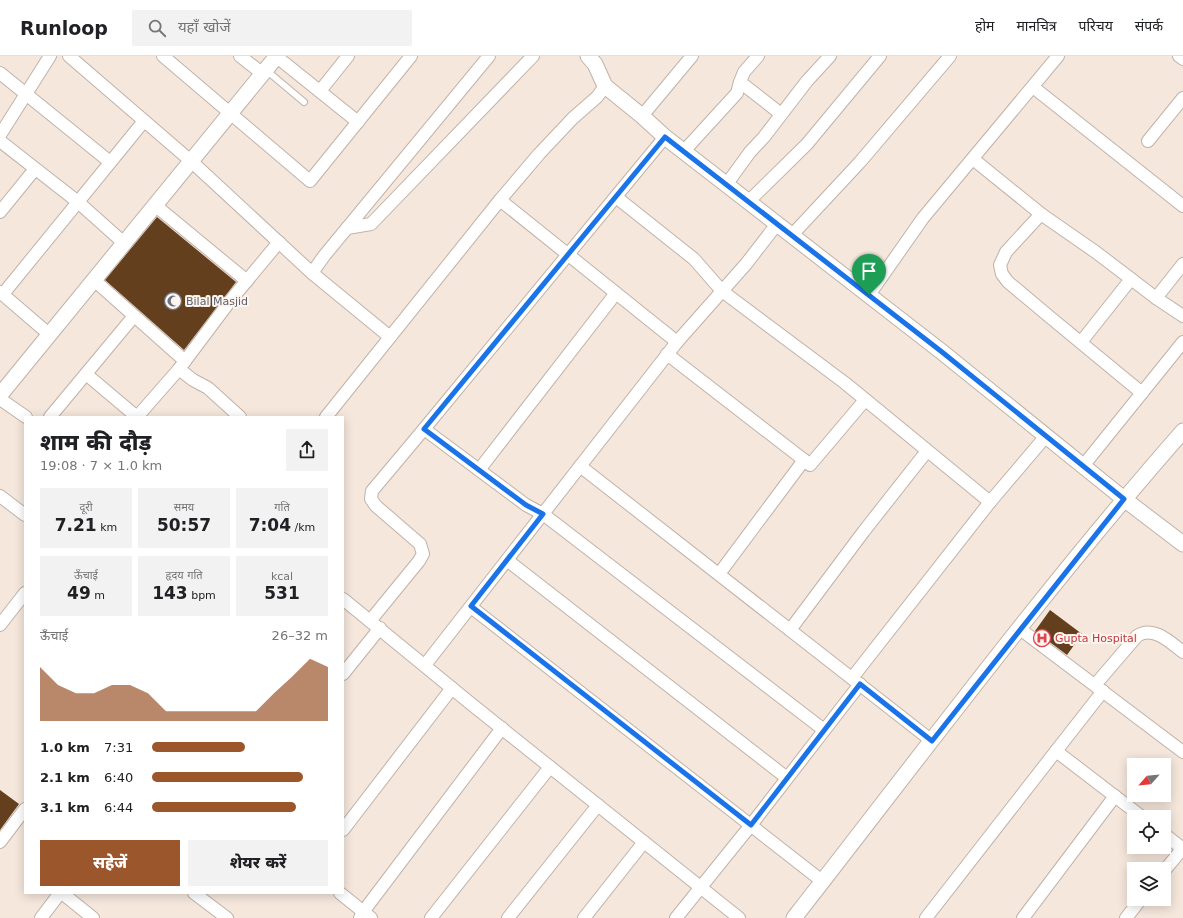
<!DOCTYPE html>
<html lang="hi">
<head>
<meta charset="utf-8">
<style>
  body { margin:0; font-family:"DejaVu Sans","Noto Sans Devanagari",sans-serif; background:#f2f2f2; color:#202124; height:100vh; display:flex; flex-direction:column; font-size:15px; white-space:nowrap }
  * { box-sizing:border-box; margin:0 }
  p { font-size:13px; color:#757577 }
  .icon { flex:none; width:22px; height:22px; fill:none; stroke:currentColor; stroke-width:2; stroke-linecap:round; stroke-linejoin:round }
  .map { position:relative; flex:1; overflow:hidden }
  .sheet { position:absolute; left:24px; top:360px; width:320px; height:478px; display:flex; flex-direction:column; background:#fff; border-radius:0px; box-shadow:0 2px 10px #0003 }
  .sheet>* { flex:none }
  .needle { width:26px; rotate:243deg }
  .fabs { position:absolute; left:1127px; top:702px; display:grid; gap:8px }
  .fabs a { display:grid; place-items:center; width:44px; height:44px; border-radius:0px; background:#fff; box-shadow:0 2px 10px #0003; font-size:20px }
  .pin { position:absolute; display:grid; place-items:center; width:34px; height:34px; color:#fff; margin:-41px -17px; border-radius:50% 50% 50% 0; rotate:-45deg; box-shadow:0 0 4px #0007 }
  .pin .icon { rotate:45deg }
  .round { display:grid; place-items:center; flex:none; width:42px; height:42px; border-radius:0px; background:#f2f2f2 }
  .headline { display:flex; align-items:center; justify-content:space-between; height:68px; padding:0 16px }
  h1 { font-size:22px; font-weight:800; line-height:30px }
  .stats { display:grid; grid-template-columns:repeat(3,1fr); gap:6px; height:68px; padding:4px 16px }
  .stats div { display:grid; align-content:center; border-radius:0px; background:#f2f2f2; text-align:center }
  .stats b { font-size:17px; font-weight:800 }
  .stats small { font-size:11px; font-weight:400 }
  .stats p { font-size:11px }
  .chart { height:112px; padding:8px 16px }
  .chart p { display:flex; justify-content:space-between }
  .chart svg { width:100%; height:72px; margin-top:4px; fill:#9c562c; opacity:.7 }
  .button { display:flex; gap:8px; margin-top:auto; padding:8px 16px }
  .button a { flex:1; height:46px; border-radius:0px; background:#9c562c; color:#fff; font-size:16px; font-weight:800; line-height:46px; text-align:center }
  .button a+a { background:#f2f2f2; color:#202124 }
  ul { padding:0 16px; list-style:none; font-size:13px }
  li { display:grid; grid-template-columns:64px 48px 1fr; align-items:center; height:30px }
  li i { height:10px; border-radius:5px; background:#9c562c }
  header { display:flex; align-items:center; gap:24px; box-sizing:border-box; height:56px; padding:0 20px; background:#fff; border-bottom:1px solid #e0e0e0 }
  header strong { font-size:19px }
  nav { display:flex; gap:22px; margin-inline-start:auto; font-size:14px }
  .search { width:280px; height:36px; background:#f2f2f2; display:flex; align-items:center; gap:10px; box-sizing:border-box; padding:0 14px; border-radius:0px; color:#757577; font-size:15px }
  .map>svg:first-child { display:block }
  .building { fill:#643f1d }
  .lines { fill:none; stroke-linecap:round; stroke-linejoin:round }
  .service-casing { stroke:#bfb2a8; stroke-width:8 }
  .minor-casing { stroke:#bfb2a8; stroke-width:14 }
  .tertiary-casing { stroke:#bfb2a8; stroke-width:17 }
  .service { stroke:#fff; stroke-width:6 }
  .minor { stroke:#fff; stroke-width:12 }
  .tertiary { stroke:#fff; stroke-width:15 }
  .route-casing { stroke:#fff; stroke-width:8 }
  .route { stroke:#1a73e8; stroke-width:5 }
  .labels { text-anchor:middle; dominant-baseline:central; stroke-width:4; stroke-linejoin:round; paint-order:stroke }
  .worship-label { font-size:11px; fill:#5b616d; stroke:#fef5ef; text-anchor:start }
  .health-label { font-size:11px; fill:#be3a42; stroke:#fef5ef; text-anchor:start }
</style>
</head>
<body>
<header>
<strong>Runloop</strong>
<div class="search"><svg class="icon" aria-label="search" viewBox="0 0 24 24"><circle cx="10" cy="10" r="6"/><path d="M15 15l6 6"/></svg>यहाँ खोजें</div>
<nav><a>होम</a><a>मानचित्र</a><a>परिचय</a><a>संपर्क</a></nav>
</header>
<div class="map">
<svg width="1183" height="862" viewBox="0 0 1183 862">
  <rect width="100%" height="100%" fill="#f5e7dc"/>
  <!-- building -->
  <g class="building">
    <polygon points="157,161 236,226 184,294 105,224"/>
    <polygon points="1050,554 1082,578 1067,599 1035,575"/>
    <polygon points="0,734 19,748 0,774"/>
  </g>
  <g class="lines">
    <!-- service casing -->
    <g class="service-casing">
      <polyline id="service" points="266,14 304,46"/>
    </g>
    <!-- minor casing -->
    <g class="minor-casing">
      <g id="minor">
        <polyline points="69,0 192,106 312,217 324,200 489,0"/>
        <polyline points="163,0 310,125 411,0"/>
        <polyline points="240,0 263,18"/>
        <polyline points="758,0 744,16 740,26 781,58"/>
        <polyline points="1179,0 1183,3"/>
        <polyline points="277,1 358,66"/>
        <polyline points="0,17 110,106"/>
        <polyline points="1033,31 1183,150"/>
        <polyline points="320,35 348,0"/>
        <polyline points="642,60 692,0"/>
        <polyline points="0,79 50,0"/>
        <polyline points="665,81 424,373 526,449 543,458 824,674"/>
        <polyline points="0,85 78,146 125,188"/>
        <polyline points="1148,85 1183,42"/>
        <polyline points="684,95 737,37 740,26"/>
        <polyline points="973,103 1041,158 1097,197 1156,242 1183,260"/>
        <polyline points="726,129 750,96 764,81 807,25 830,0"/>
        <polyline points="616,141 694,203 722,235 845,327 990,446"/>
        <polyline points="748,146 807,88 880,0"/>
        <polyline points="156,150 247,225"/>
        <polyline points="0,156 35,113"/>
        <polyline points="1041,158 1006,196 1000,209 1002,218 1008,226 1051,262 1142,337"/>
        <polyline points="347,172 371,168 533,0"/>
        <polyline points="792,179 860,106 950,0"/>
        <polyline points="312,217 390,281"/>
        <polyline points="94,224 185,305"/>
        <polyline points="0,236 50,279"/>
        <polyline points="3,238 144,65"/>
        <polyline points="869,239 923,162 1058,0"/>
        <polyline points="1156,242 1183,208"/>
        <polyline points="677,286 746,208 777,168"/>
        <polyline points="1081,286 1131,223"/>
        <polyline points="667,298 804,404 719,518"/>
        <polyline points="86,318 137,361 179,313"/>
        <polyline points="0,343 26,361"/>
        <polyline points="50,361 134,260"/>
        <polyline points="240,361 208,332 193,324 179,313 230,245 279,186"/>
        <polyline points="326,361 500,144 539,98 573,62 597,41 605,30"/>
        <polyline points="804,404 810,409 865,344"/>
        <polyline points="580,410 932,685"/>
        <polyline points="1083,410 1183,286"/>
        <polyline points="479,414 616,237"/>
        <polyline points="0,440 25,459"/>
        <polyline points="507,504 787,722"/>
        <polyline points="343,543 470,647 739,862"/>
        <polyline points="471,551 822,825"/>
        <polyline points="370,565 419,505 423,498 420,488 376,450 371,443 372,435 424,373"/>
        <polyline points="0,569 25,537"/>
        <polyline points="1020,573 1183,696"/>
        <polyline points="790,574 864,475 927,395"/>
        <polyline points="425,609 677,286 500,144"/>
        <polyline points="343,618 380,572"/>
        <polyline points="852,622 990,446 1046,380"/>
        <path d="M1095,629L1137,580C1153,569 1170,586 1183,596"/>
        <polyline points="1103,635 1056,695 1142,761"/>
        <polyline points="343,774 452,632"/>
        <polyline points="1164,778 1183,793"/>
        <polyline points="0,786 25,753"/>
        <polyline points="1164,815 1183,792"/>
        <polyline points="62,837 93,862"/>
        <polyline points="194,837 227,862"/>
        <polyline points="340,837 371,862"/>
        <polyline points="41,862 60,837"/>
        <polyline points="360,862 363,856 502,672"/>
        <polyline points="431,862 550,711"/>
        <polyline points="508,862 598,749"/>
        <polyline points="584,862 644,786"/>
        <polyline points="676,862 751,769 860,628"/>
        <polyline points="926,862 1056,695"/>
        <polyline points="1023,862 1115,740"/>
        <polyline points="1126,862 1141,843"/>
      </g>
    </g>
    <!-- tertiary casing -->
    <g class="tertiary-casing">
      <g id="tertiary">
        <polyline points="588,0 595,8 605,30 642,60 665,81 942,296 1124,443 1183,488"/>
        <polyline points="0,339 277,0"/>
        <path d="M794,862C922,698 1046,531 1183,375"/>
      </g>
    </g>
    <!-- service -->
    <use href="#service" class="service"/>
    <!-- minor -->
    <use href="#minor" class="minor"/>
    <!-- tertiary -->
    <use href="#tertiary" class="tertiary"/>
  </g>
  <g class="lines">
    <!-- route casing -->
    <g class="route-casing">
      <polygon id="route" points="665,81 942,296 1124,443 932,685 860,628 751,769 471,550 543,458 526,449 424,373"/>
    </g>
    <!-- route -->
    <use href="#route" class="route"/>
  </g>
  <!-- icons -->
  <defs>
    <g id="mosque-ring" transform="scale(0.9)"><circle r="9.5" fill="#fef5ef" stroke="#6b7280" stroke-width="1.5"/><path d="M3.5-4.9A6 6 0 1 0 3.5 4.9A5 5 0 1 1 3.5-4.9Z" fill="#6b7280"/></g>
    <g id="hospital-ring" transform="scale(0.9)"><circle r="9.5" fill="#fef5ef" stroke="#e0444e" stroke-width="1.5"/><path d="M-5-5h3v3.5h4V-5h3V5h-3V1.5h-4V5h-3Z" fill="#e0444e"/></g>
  </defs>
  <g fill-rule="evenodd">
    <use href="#mosque-ring" x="173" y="245"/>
    <use href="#hospital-ring" x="1042" y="582"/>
  </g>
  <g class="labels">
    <!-- worship labels -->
    <g class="worship-label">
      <text x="186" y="245">Bilal Masjid</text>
    </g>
    <!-- health labels -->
    <g class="health-label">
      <text x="1055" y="582">Gupta Hospital</text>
    </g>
  </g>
</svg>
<div class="fabs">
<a><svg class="needle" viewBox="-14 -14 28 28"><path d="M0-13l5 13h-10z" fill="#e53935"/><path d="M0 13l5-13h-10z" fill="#757577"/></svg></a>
<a><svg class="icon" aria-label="locate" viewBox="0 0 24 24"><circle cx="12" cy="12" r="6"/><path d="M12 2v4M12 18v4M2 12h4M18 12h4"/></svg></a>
<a><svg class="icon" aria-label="layers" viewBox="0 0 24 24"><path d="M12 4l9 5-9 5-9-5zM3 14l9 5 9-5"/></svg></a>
</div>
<div class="pin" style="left:869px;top:239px;background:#1e9e55"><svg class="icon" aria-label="arrive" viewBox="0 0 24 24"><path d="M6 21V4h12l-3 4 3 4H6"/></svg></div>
<section class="sheet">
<div class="headline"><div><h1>शाम की दौड़</h1><p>19:08 · 7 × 1.0 km</p></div><a class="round"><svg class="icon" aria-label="share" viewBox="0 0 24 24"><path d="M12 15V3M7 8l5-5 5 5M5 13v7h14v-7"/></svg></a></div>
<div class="stats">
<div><p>दूरी</p><b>7.21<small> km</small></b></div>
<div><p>समय</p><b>50:57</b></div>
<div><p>गति</p><b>7:04<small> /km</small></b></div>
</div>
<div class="stats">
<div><p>ऊँचाई</p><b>49<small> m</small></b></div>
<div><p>हृदय गति</p><b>143<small> bpm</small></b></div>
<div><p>kcal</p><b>531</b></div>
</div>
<div class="chart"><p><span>ऊँचाई</span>26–32 m</p>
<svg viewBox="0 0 160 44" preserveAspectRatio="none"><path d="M0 44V11L10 22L20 27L30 27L40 22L50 22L60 27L70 38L80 38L90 38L100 38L110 38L120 38L130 27L140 17L150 6L160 11V44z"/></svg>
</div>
<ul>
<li><b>1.0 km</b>7:31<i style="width:53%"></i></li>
<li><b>2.1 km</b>6:40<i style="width:86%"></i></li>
<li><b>3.1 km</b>6:44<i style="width:82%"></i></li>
</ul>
<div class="button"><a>सहेजें</a><a>शेयर करें</a></div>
</section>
</div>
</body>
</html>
